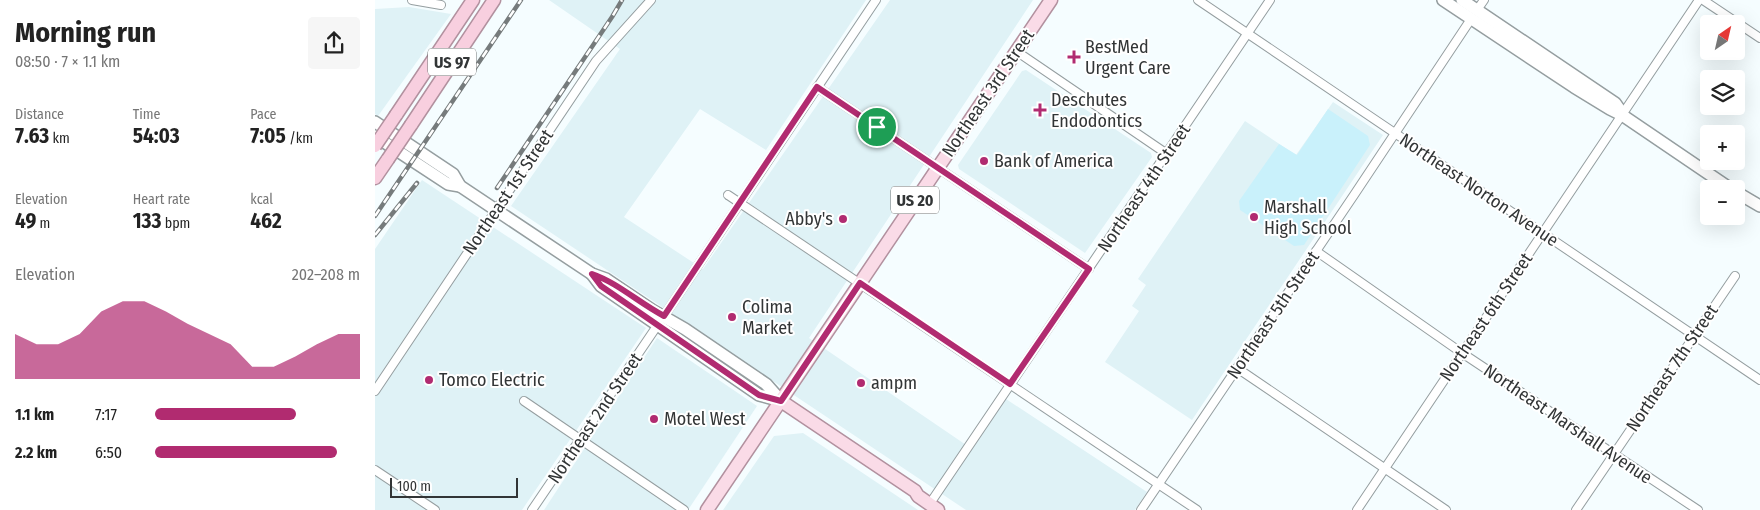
<!DOCTYPE html>
<html lang="en">
<head>
<meta charset="utf-8">
<style>
  body { margin:0; font-family:"Fira Sans Condensed",sans-serif; background:#f6f6f6; color:#222; height:100vh; display:flex; flex-direction:column; font-size:19px; white-space:nowrap }
  * { box-sizing:border-box; margin:0 }
  p { font-size:16px; color:#767676 }
  .icon { flex:none; width:28px; height:28px; fill:none; stroke:currentColor; stroke-width:2; stroke-linecap:round; stroke-linejoin:round }
  .map { position:relative; flex:1; overflow:hidden }
  .panel { display:flex; flex-direction:column; background:#fff; width:375px }
  .panel>* { flex:none }
  .needle { width:32px; rotate:34deg }
  .controls { position:absolute; left:1325px; top:15px; display:grid; gap:10px }
  .controls a { display:grid; place-items:center; width:45px; height:45px; border-radius:5px; background:#fff; box-shadow:0 5px 20px #0002; font-size:25px }
  .scale { position:absolute; left:15px; bottom:12px; width:128px; box-sizing:border-box; padding-left:5px; border:2px solid #323536; border-top:0; font-size:14px; line-height:18px; white-space:nowrap; color:#323536; -webkit-text-stroke:4px #fff; paint-order:stroke }
  .pin { position:absolute; display:grid; place-items:center; width:42px; height:42px; color:#fff; margin:-21px; border:2px solid #fff; border-radius:50%; box-shadow:0 1px 5px #0007 }
  .round { display:grid; place-items:center; flex:none; width:52px; height:52px; border-radius:5px; background:#f6f6f6 }
  .overview { display:flex; align-items:center; justify-content:space-between; height:85px; padding:0 15px }
  h1 { font-size:28px; font-weight:700; line-height:38px }
  .metrics { display:grid; grid-template-columns:repeat(3,1fr); gap:8px; height:85px; padding:5px 15px }
  .metrics div { display:grid; align-content:center }
  .metrics b { font-size:21px; font-weight:700 }
  .metrics small { font-size:14px; font-weight:400 }
  .metrics p { font-size:14px }
  .chart { height:140px; padding:10px 15px }
  .chart p { display:flex; justify-content:space-between }
  .chart svg { width:100%; height:90px; margin-top:5px; fill:#b12b70; opacity:.7 }
  ul { padding:0 15px; list-style:none; font-size:16px }
  li { display:grid; grid-template-columns:80px 60px 1fr; align-items:center; height:38px }
  li i { height:12px; border-radius:6px; background:#b12b70 }
  main { display:flex; flex:1; min-height:0 }
  .map>svg:first-child { display:block }
  .built { fill:#dff2f6 }
  .green { fill:#c9f1fb }
  .lines { fill:none; stroke-linecap:round; stroke-linejoin:round }
  .minor-casing { stroke:#959ea0; stroke-width:10 }
  .secondary-casing { stroke:#959ea0; stroke-width:14 }
  .primary-casing { stroke:#b2919f; stroke-width:15 }
  .trunk-casing { stroke:#b2919f; stroke-width:15 }
  .minor { stroke:#fff; stroke-width:8 }
  .secondary { stroke:#fff; stroke-width:11 }
  .primary { stroke:#fadbe7; stroke-width:12 }
  .trunk { stroke:#f8cfdf; stroke-width:12 }
  .rail-casing { stroke:#767b7c; stroke-width:4.5 }
  .rail { stroke:#fff; stroke-width:2.5; stroke-dasharray:8; stroke-linecap:butt }
  .trunk-bridge-casing { stroke:#b2919f; stroke-width:15; stroke-linecap:butt }
  .trunk-bridge { stroke:#f8cfdf; stroke-width:12 }
  .route-casing { stroke:#fff; stroke-width:10 }
  .route { stroke:#b12b70; stroke-width:6 }
  .poi-dot { fill:#b12b70; stroke:#fff; stroke-width:2 }
  .labels { text-anchor:middle; dominant-baseline:central; stroke-width:4; stroke-linejoin:round; paint-order:stroke }
  .shield { fill:#fff; stroke:#707272; stroke-width:1 }
  .shield-label { font-size:16px; font-weight:bold; fill:#323536 }
  .poi-label { font-size:18px; fill:#323536; stroke:#fff; text-anchor:start }
  .street-label { font-size:18px; fill:#323536; stroke:#fff }
</style>
</head>
<body>
<main>
<section class="panel">
<div class="overview"><div><h1>Morning run</h1><p>08:50 · 7 × 1.1 km</p></div><a class="round"><svg class="icon" aria-label="share" viewBox="0 0 24 24"><path d="M12 15V3M7 8l5-5 5 5M5 13v7h14v-7"/></svg></a></div>
<div class="metrics">
<div><p>Distance</p><b>7.63<small> km</small></b></div>
<div><p>Time</p><b>54:03</b></div>
<div><p>Pace</p><b>7:05<small> /km</small></b></div>
</div>
<div class="metrics">
<div><p>Elevation</p><b>49<small> m</small></b></div>
<div><p>Heart rate</p><b>133<small> bpm</small></b></div>
<div><p>kcal</p><b>462</b></div>
</div>
<div class="chart"><p><span>Elevation</span>202–208 m</p>
<svg viewBox="0 0 160 44" preserveAspectRatio="none"><path d="M0 44V22L10 27L20 27L30 22L40 11L50 6L60 6L70 11L80 17L90 22L100 27L110 38L120 38L130 33L140 27L150 22L160 22V44z"/></svg>
</div>
<ul>
<li><b>1.1 km</b>7:17<i style="width:69%"></i></li>
<li><b>2.2 km</b>6:50<i style="width:89%"></i></li>
</ul>
</section>
<div class="map">
<svg width="1385" height="510" viewBox="0 0 1385 510">
  <rect width="100%" height="100%" fill="#f5fdff"/>
  <!-- built -->
  <g class="built">
    <polygon points="174,0 491,0 391,150 325,109 249,217 328,269 515,0 658,0 434,338 597,449 631,399 772,492 760,510 591,510 136,206 245,49"/>
    <polygon points="34,7 76,14 3,116 0,114 0,9"/>
    <polygon points="651,70 776,153 777,157 710,253 584,169 583,165 647,71"/>
    <polygon points="958,102 1008,135 817,420 730,362 764,311 757,306 771,285 763,279 870,121 921,155"/>
    <polygon points="47,180 271,328 147,510 0,510 0,249"/>
    <polygon points="282,338 382,406 313,510 169,510"/>
    <polygon points="428,433 543,510 348,510 399,436"/>
  </g>
  <!-- green -->
  <polygon class="green" points="953,109 993,136 995,145 929,245 919,246 865,210 864,201 904,144 922,155"/>
  <g class="lines">
    <!-- minor casing -->
    <g class="minor-casing">
      <g id="minor">
        <polyline points="37,0 66,5"/>
        <polyline points="823,0 1385,380"/>
        <polyline points="1328,0 1385,38"/>
        <polyline points="1102,10 1109,0"/>
        <polyline points="641,51 792,154"/>
        <polyline points="442,87 714,269"/>
        <polyline points="353,195 822,510"/>
        <polyline points="941,251 1087,353 1323,510"/>
        <polyline points="289,316 501,0"/>
        <polyline points="862,368 1071,510"/>
        <polyline points="0,391 221,61 276,0"/>
        <polyline points="149,401 309,510"/>
        <polyline points="0,470 60,510"/>
        <polyline points="558,499 895,0"/>
        <polyline points="157,510 282,326"/>
        <polyline points="766,510 979,195 1096,19"/>
        <polyline points="982,510 1324,0"/>
        <polyline points="1201,510 1360,276"/>
      </g>
    </g>
    <!-- secondary casing -->
    <g class="secondary-casing">
      <g id="secondary">
        <polyline points="1068,0 1199,87 1235,109 1247,115 1356,189"/>
        <polyline points="1087,0 1240,103 1247,113"/>
        <polyline points="0,122 78,174 85,186 217,274 231,279 277,310 310,329 391,384 406,401"/>
        <polyline points="0,136 73,184 85,186"/>
        <polyline points="1361,192 1385,206"/>
        <polyline points="217,274 226,286 384,395 406,401"/>
      </g>
    </g>
    <!-- primary casing -->
    <g class="primary-casing">
      <g id="primary">
        <polyline points="406,401 540,491 543,496 563,510"/>
        <polyline points="332,510 676,0"/>
      </g>
    </g>
    <!-- trunk casing -->
    <g class="trunk-casing">
      <g id="trunk">
        <polyline points="21,115 98,0"/>
        <polyline points="36,125 119,0"/>
        <polyline points="0,178 13,159"/>
      </g>
    </g>
    <!-- minor -->
    <use href="#minor" class="minor"/>
    <!-- secondary -->
    <use href="#secondary" class="secondary"/>
    <!-- primary -->
    <use href="#primary" class="primary"/>
    <!-- trunk -->
    <use href="#trunk" class="trunk"/>
    <!-- rail casing -->
    <g class="rail-casing">
      <g id="rail">
        <polyline points="122,188 237,17 247,0"/>
        <polyline points="0,216 146,0"/>
        <polyline points="0,235 42,183"/>
      </g>
    </g>
    <!-- rail -->
    <use href="#rail" class="rail"/>
    <!-- trunk-bridge casing -->
    <g class="trunk-bridge-casing">
      <g id="trunk-bridge">
        <polyline points="0,146 21,115"/>
        <polyline points="13,159 36,125"/>
      </g>
    </g>
    <!-- trunk-bridge -->
    <use href="#trunk-bridge" class="trunk-bridge"/>
  </g>
  <g class="lines">
    <!-- route casing -->
    <g class="route-casing">
      <path id="route" d="M442,87L714,269L635,384L485,283L406,401L384,395L226,286L217,274C243,283 264,303 289,316Z"/>
    </g>
    <!-- route -->
    <use href="#route" class="route"/>
  </g>
  <!-- markers -->
  <g class="poi-dot">
    <path d="M696.5 49.5h5v5h5v5h-5v5h-5v-5h-5v-5h5z"/>
    <path d="M662.5 102.5h5v5h5v5h-5v5h-5v-5h-5v-5h5z"/>
    <circle cx="609" cy="161" r="5"/>
    <circle cx="879" cy="217" r="5"/>
    <circle cx="468" cy="219" r="5"/>
    <circle cx="357" cy="317" r="5"/>
    <circle cx="54" cy="380" r="5"/>
    <circle cx="486" cy="383" r="5"/>
    <circle cx="279" cy="419" r="5"/>
  </g>
  <g class="labels">
    <!-- shield labels -->
    <g class="shield">
      <rect x="53" y="48.5" width="48" height="27" rx="4"/>
      <rect x="516" y="186.5" width="48" height="27" rx="4"/>
    </g>
    <g class="shield-label">
      <text x="77" y="62">US 97</text>
      <text x="540" y="200">US 20</text>
    </g>
    <!-- poi labels -->
    <g class="poi-label">
      <text x="710" y="47">BestMed<tspan x="710" dy="21">Urgent Care</tspan></text>
      <text x="676" y="100">Deschutes<tspan x="676" dy="21">Endodontics</tspan></text>
      <text x="619" y="161">Bank of America</text>
      <text x="889" y="207">Marshall<tspan x="889" dy="21">High School</tspan></text>
      <text x="458" y="219" text-anchor="end">Abby's</text>
      <text x="367" y="307">Colima<tspan x="367" dy="21">Market</tspan></text>
      <text x="64" y="380">Tomco Electric</text>
      <text x="496" y="383">ampm</text>
      <text x="289" y="419">Motel West</text>
    </g>
    <!-- street labels -->
    <g class="street-label">
      <text transform="translate(613 93) rotate(-56)">Northeast 3rd Street</text>
      <text transform="translate(769 188) rotate(-56)">Northeast 4th Street</text>
      <text transform="translate(1104 190) rotate(34)">Northeast Norton Avenue</text>
      <text transform="translate(133 192) rotate(-56)">Northeast 1st Street</text>
      <text transform="translate(898 315) rotate(-56)">Northeast 5th Street</text>
      <text transform="translate(1111 317) rotate(-56)">Northeast 6th Street</text>
      <text transform="translate(1297 368) rotate(-56)">Northeast 7th Street</text>
      <text transform="translate(220 418) rotate(-56)">Northeast 2nd Street</text>
      <text transform="translate(1193 424) rotate(34)">Northeast Marshall Avenue</text>
    </g>
  </g>
</svg>
<div class="controls">
<a><svg class="needle" viewBox="-14 -14 28 28"><path d="M0-13l5 13h-10z" fill="#e53935"/><path d="M0 13l5-13h-10z" fill="#767676"/></svg></a>
<a><svg class="icon" aria-label="layers" viewBox="0 0 24 24"><path d="M12 4l9 5-9 5-9-5zM3 14l9 5 9-5"/></svg></a>
<a>+</a>
<a>−</a>
</div>
<div class="scale">100 m</div>
<div class="pin" style="left:502px;top:127px;background:#1e9e55"><svg class="icon" aria-label="arrive" viewBox="0 0 24 24"><path d="M6 21V4h12l-3 4 3 4H6"/></svg></div>
</div>
</main>
</body>
</html>
